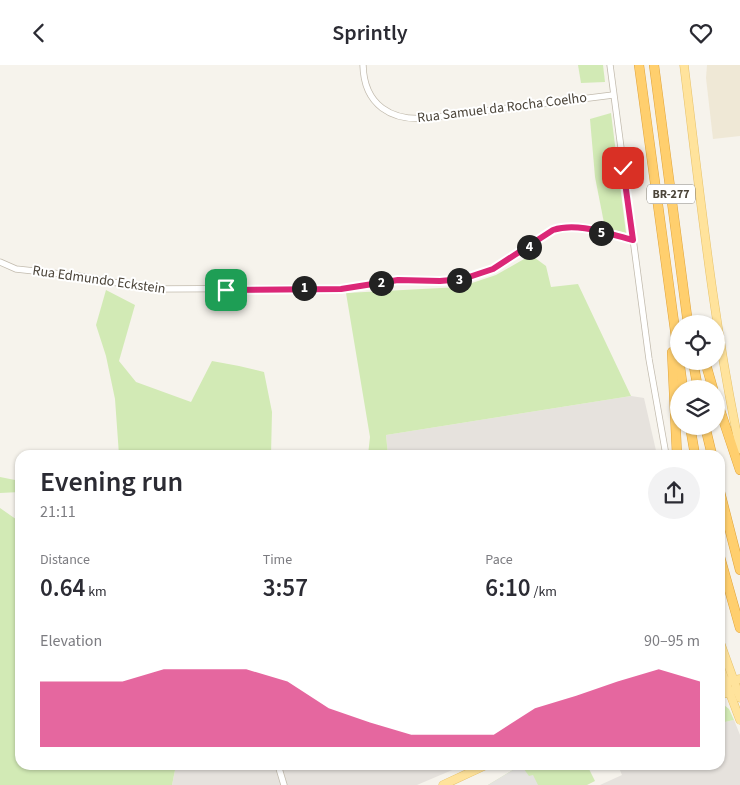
<!DOCTYPE html>
<html lang="en">
<head>
<meta charset="utf-8">
<style>
  body { margin:0; font-family:"Source Sans 3",sans-serif; background:#f2f2f3; color:#2b2b33; height:100vh; display:flex; flex-direction:column; font-size:19px; white-space:nowrap }
  * { box-sizing:border-box; margin:0 }
  p { font-size:16px; color:#7c7c81 }
  .icon { flex:none; width:28px; height:28px; fill:none; stroke:currentColor; stroke-width:2; stroke-linecap:round; stroke-linejoin:round }
  .map { position:relative; flex:1; overflow:hidden }
  .side { position:absolute; left:15px; top:385px; width:710px; height:320px; display:flex; flex-direction:column; background:#fff; border-radius:15px; box-shadow:0 1px 4px #0004 }
  .side>* { flex:none }
  .buttons { position:absolute; left:670px; top:250px; display:grid; gap:10px }
  .buttons a { display:grid; place-items:center; width:55px; height:55px; border-radius:50%; background:#fff; box-shadow:0 1px 4px #0004; font-size:25px }
  .pin { position:absolute; display:grid; place-items:center; width:42px; height:42px; color:#fff; margin:-21px; border-radius:10px; box-shadow:0 2px 8px #0006 }
  .km { position:absolute; width:25px; height:25px; margin:-12px; border-radius:50%; background:#222; color:#fff; font-size:14px; line-height:25px; text-align:center }
  .round { display:grid; place-items:center; flex:none; width:52px; height:52px; border-radius:26px; background:#f2f2f3 }
  .head { display:flex; align-items:center; justify-content:space-between; height:85px; padding:0 25px }
  h1 { font-size:28px; font-weight:600; line-height:38px }
  .metrics { display:grid; grid-template-columns:repeat(3,1fr); gap:8px; height:85px; padding:5px 25px }
  .metrics div { display:grid; align-content:center }
  .metrics b { font-size:25px; font-weight:600 }
  .metrics small { font-size:14px; font-weight:400 }
  .metrics p { font-size:14px }
  .chart { height:140px; padding:10px 25px }
  .chart p { display:flex; justify-content:space-between }
  .chart svg { width:100%; height:90px; margin-top:5px; fill:#db2777; opacity:.7 }
  header { display:flex; justify-content:space-between; align-items:center; height:65px; padding:0 25px; background:#fff; font-size:22px; font-weight:600 }
  .map>svg:first-child { display:block }
  .industrial { fill:#e6e2dd }
  .education { fill:#efe8d6 }
  .green { fill:#d2eab5 }
  .parking { fill:#e5e3e0 }
  .lines { fill:none; stroke-linecap:round; stroke-linejoin:round }
  .minor-casing { stroke:#c2bbae; stroke-width:7 }
  .major-casing { stroke:#e6c16a; stroke-width:9 }
  .highway-casing { stroke:#e0a43c; stroke-width:10 }
  .minor { stroke:#fff; stroke-width:5.5 }
  .major { stroke:#ffe39c; stroke-width:8 }
  .highway { stroke:#ffcf6e; stroke-width:9 }
  .route-casing { stroke:#fff; stroke-width:10 }
  .route { stroke:#db2777; stroke-width:6 }
  .labels { text-anchor:middle; dominant-baseline:central; stroke-width:4; stroke-linejoin:round; paint-order:stroke }
  .shield { fill:#fff; stroke:#817c74; stroke-width:1 }
  .shield-label { font-size:12px; font-weight:bold; fill:#4b4439 }
  .street-label { font-size:14px; fill:#4b4439; stroke:#fff }
</style>
</head>
<body>
<header><svg class="icon" aria-label="back" viewBox="0 0 24 24"><path d="M15 5l-7 7 7 7"/></svg>Sprintly<svg class="icon" aria-label="heart" viewBox="0 0 24 24"><path d="M12 20l-8-8c-3-5 5-10 8-4 3-6 11-1 8 4z"/></svg></header>
<div class="map">
<svg width="740" height="720" viewBox="0 0 740 720">
  <rect width="100%" height="100%" fill="#f6f3ec"/>
  <!-- industrial -->
  <g class="industrial">
    <polygon points="631,331 644,333 657,390 388,390 386,370"/>
    <polygon points="734,655 740,670 740,720 600,720 622,710 618,700 720,700 720,658"/>
    <polygon points="176,700 464,700 417,720 172,720"/>
  </g>
  <!-- education -->
  <polygon class="education" points="707,0 740,0 740,71 713,74 706,13"/>
  <!-- green -->
  <g class="green">
    <polygon points="578,0 603,0 605,17 581,18"/>
    <polygon points="611,48 626,168 605,163 595,112 590,54"/>
    <polygon points="531,190 546,201 551,222 578,219 631,331 386,370 388,390 368,390 370,372 346,228 460,222 496,210"/>
    <polygon points="106,225 135,240 119,296 136,317 191,337 212,296 239,301 264,307 272,347 271,390 119,390 115,334 106,291 96,260"/>
    <polygon points="0,412 20,416 20,427 0,428"/>
    <polygon points="0,443 20,457 20,700 176,700 172,720 0,720"/>
    <polygon points="724,640 729,644 734,655 720,658 720,641"/>
    <polygon points="521,700 587,700 595,716 587,720 488,720"/>
  </g>
  <!-- parking -->
  <polygon class="parking" points="521,700 529,711 533,710 538,720 488,720"/>
  <g class="lines">
    <!-- minor casing -->
    <g class="minor-casing">
      <g id="minor">
        <path d="M363,0C364,40 391,57 429,53L613,30"/>
        <polyline points="610,0 649,294 666,390"/>
        <path d="M0,197L16,204L80,211L150,224L350,223L398,215L452,216L478,210L493,204L507,196L553,165C578,157 608,169 633,175"/>
        <polyline points="278,700 284,720"/>
      </g>
    </g>
    <!-- major casing -->
    <g class="major-casing">
      <g id="major">
        <path d="M684,0C700,128 713,257 740,384"/>
        <polyline points="720,577 740,633"/>
        <polyline points="720,602 740,655"/>
        <polyline points="720,618 740,614"/>
        <polyline points="720,630 733,626"/>
        <polyline points="443,720 486,700"/>
      </g>
    </g>
    <!-- highway casing -->
    <g class="highway-casing">
      <g id="highway">
        <polyline points="639,0 683,324"/>
        <polyline points="654,0 688,259"/>
        <polyline points="672,287 677,390"/>
        <polyline points="693,296 698,324"/>
        <polyline points="705,296 713,324"/>
        <polyline points="716,333 740,405"/>
        <polyline points="690,361 695,390"/>
        <polyline points="705,361 712,390"/>
        <polyline points="720,427 740,505"/>
        <polyline points="720,492 740,563"/>
      </g>
    </g>
    <!-- minor -->
    <use href="#minor" class="minor"/>
    <!-- major -->
    <use href="#major" class="major"/>
    <!-- highway -->
    <use href="#highway" class="highway"/>
  </g>
  <g class="lines">
    <!-- route casing -->
    <g class="route-casing">
      <path id="route" d="M226,225L341,224L398,215L440,216L463,214L493,204L553,165C578,157 608,169 633,175L623,103"/>
    </g>
    <!-- route -->
    <use href="#route" class="route"/>
  </g>
  <g class="labels">
    <!-- shield labels -->
    <rect class="shield" x="647" y="119.5" width="48" height="19" rx="4"/>
    <g class="shield-label">
      <text x="671" y="129">BR-277</text>
    </g>
    <!-- street labels -->
    <g class="street-label">
      <text transform="translate(502 43) rotate(-7)">Rua Samuel da Rocha Coelho</text>
      <text transform="translate(99 215) rotate(8)">Rua Edmundo Eckstein</text>
    </g>
  </g>
</svg>
<div class="buttons">
<a><svg class="icon" aria-label="locate" viewBox="0 0 24 24"><circle cx="12" cy="12" r="6"/><path d="M12 2v4M12 18v4M2 12h4M18 12h4"/></svg></a>
<a><svg class="icon" aria-label="layers" viewBox="0 0 24 24"><path d="M12 4l9 5-9 5-9-5zM3 14l9 5 9-5"/></svg></a>
</div>
<div class="pin" style="left:226px;top:225px;background:#1e9e55"><svg class="icon" aria-label="arrive" viewBox="0 0 24 24"><path d="M6 21V4h12l-3 4 3 4H6"/></svg></div>
<div class="pin" style="left:623px;top:103px;background:#d93025"><svg class="icon" aria-label="check" viewBox="0 0 24 24"><path d="M5 12l5 5 9-10"/></svg></div>
<b class="km" style="left:304px;top:223px">1</b>
<b class="km" style="left:381px;top:218px">2</b>
<b class="km" style="left:459px;top:215px">3</b>
<b class="km" style="left:529px;top:182px">4</b>
<b class="km" style="left:601px;top:168px">5</b>
<section class="side">
<div class="head"><div><h1>Evening run</h1><p>21:11</p></div><a class="round"><svg class="icon" aria-label="share" viewBox="0 0 24 24"><path d="M12 15V3M7 8l5-5 5 5M5 13v7h14v-7"/></svg></a></div>
<div class="metrics">
<div><p>Distance</p><b>0.64<small> km</small></b></div>
<div><p>Time</p><b>3:57</b></div>
<div><p>Pace</p><b>6:10<small> /km</small></b></div>
</div>
<div class="chart"><p><span>Elevation</span>90–95 m</p>
<svg viewBox="0 0 160 44" preserveAspectRatio="none"><path d="M0 44V12L10 12L20 12L30 6L40 6L50 6L60 12L70 25L80 32L90 38L100 38L110 38L120 25L130 19L140 12L150 6L160 12V44z"/></svg>
</div>
</section>
</div>
</body>
</html>
